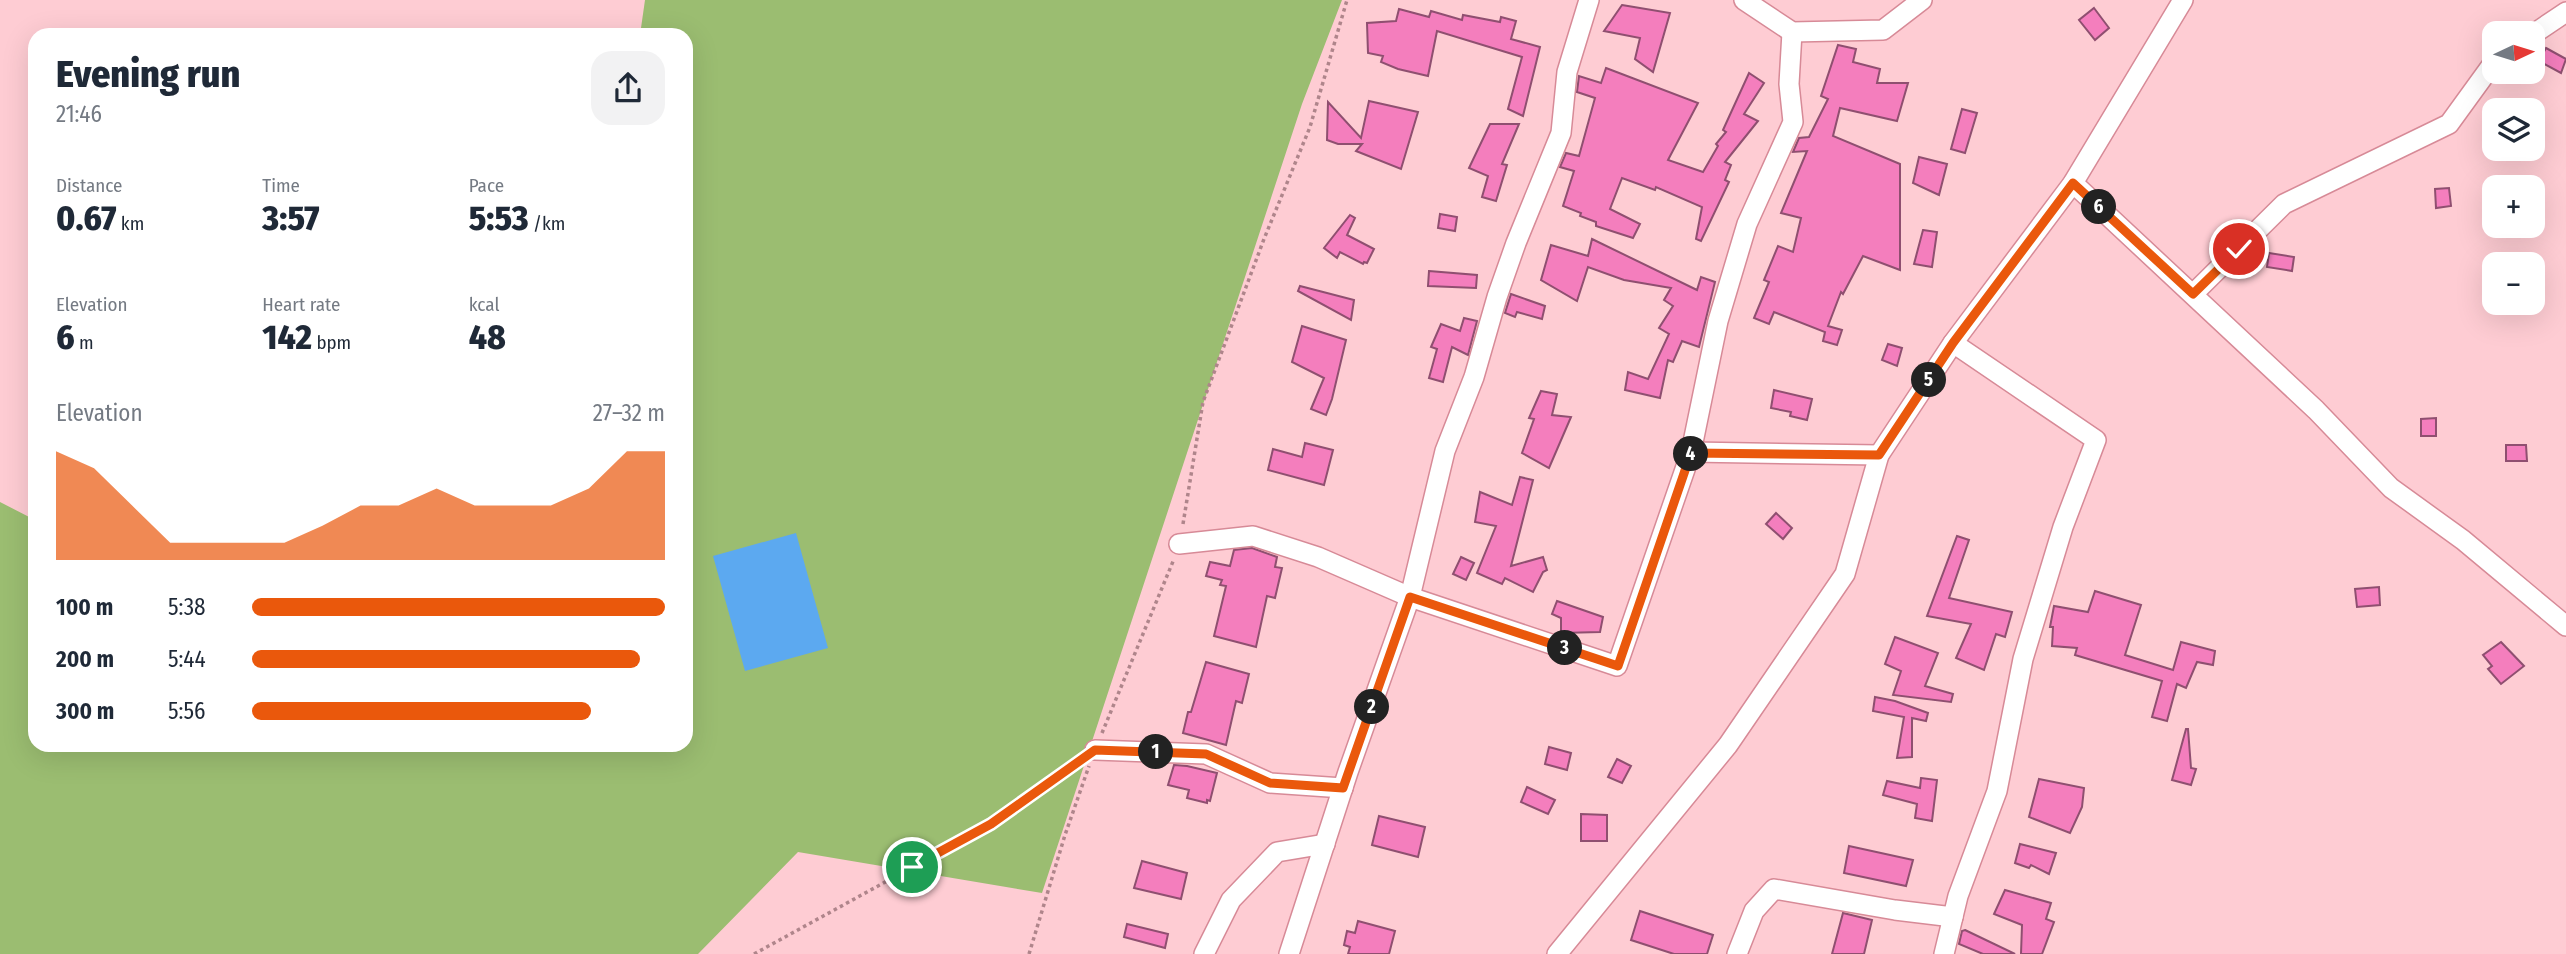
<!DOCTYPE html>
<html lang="en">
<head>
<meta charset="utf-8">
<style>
  body { margin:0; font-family:"Fira Sans Condensed",sans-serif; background:#f2f2f3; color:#1f2937; height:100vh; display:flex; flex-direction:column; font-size:26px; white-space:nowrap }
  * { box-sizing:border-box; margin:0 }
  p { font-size:23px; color:#747a83 }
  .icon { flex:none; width:38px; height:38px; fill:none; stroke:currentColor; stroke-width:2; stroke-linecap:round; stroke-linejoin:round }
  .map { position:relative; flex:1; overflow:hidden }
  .side { position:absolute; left:28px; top:28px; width:665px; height:724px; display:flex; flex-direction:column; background:#fff; border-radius:21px; box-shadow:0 7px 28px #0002 }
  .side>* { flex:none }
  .needle { width:46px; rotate:86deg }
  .fabs { position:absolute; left:2482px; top:21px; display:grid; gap:14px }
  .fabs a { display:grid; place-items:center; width:63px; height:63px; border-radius:14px; background:#fff; box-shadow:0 7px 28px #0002; font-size:35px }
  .pin { position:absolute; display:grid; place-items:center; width:60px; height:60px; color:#fff; margin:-30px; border:4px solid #fff; border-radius:50%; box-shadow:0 2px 7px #0007 }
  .km { position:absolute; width:35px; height:35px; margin:-18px; border-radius:50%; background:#222; color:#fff; font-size:19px; line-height:35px; text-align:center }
  .round { display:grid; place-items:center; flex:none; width:74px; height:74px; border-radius:21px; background:#f2f2f3 }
  .head { display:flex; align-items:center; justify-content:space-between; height:119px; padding:0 28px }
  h1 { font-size:38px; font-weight:800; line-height:52px }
  .metrics { display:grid; grid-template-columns:repeat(3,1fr); gap:10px; height:119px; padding:7px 28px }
  .metrics div { display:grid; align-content:center }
  .metrics b { font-size:35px; font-weight:800 }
  .metrics small { font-size:19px; font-weight:400 }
  .metrics p { font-size:19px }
  .chart { height:196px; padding:14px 28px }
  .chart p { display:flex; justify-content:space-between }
  .chart svg { width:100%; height:126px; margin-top:7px; fill:#ea580c; opacity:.7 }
  ul { padding:0 28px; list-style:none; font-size:23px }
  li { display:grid; grid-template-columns:112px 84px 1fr; align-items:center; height:52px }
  li i { height:18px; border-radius:9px; background:#ea580c }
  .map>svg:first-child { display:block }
  .green { fill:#9bbd71 }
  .water { fill:#5ca9f0 }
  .building { fill:#f47ebd; stroke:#8f4f70; stroke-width:2 }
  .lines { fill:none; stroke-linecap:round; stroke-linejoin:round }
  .street-casing { stroke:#d78a97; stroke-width:22 }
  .path { stroke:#af858b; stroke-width:3.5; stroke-dasharray:3.5 3.5; stroke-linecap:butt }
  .street { stroke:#fff; stroke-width:19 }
  .route-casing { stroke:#fff; stroke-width:14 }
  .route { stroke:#ea580c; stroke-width:9 }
</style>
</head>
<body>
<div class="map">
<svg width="2566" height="954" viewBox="0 0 2566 954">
  <rect width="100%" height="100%" fill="#feccd3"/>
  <!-- green -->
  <polygon class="green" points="645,0 1342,0 1302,104 1042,893 798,852 698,954 0,954 0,502 35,520 35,746 686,746 686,35 640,35"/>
  <!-- water -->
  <polygon class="water" points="796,533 828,648 745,671 713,556"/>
  <!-- building -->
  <g class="building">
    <polygon points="1622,5 1670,13 1653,72 1635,59 1640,38 1604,31"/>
    <polygon points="2094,8 2109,28 2095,40 2079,20"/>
    <polygon points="1399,9 1429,17 1431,11 1462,20 1463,15 1500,22 1501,17 1516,21 1511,39 1540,47 1523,116 1508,109 1522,57 1437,31 1428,76 1398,69 1381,62 1383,56 1368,53 1367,23 1396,21"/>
    <polygon points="1838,45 1856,49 1853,62 1880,69 1877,83 1908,83 1897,121 1840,108 1833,136 1900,164 1900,270 1863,256 1843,294 1841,292 1828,326 1842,330 1837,345 1823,341 1825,332 1774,312 1769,324 1754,318 1769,282 1764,280 1778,246 1793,252 1801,218 1781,213 1807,151 1793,152 1799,138 1809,137 1828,99 1821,96"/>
    <polygon points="2546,48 2566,59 2561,73 2539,61"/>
    <polygon points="1606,68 1698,103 1668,160 1703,172 1718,146 1716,144 1726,132 1723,130 1749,73 1764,83 1744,114 1758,121 1725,162 1731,165 1725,180 1729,182 1701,241 1696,239 1702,207 1656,187 1655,190 1622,178 1610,209 1640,224 1633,238 1596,226 1596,222 1580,216 1581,213 1563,206 1574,171 1560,167 1566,153 1579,156 1595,98 1577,92 1579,76 1601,83"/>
    <polygon points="1369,101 1418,112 1401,169 1356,151 1362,144 1338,144 1327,140 1328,102 1361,138"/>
    <polygon points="1962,109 1977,113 1965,153 1951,149"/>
    <polygon points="1490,124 1519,124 1502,164 1507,165 1496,201 1482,197 1488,176 1469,168"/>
    <polygon points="1919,157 1947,164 1939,195 1913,183"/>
    <polygon points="2449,188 2451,206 2436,208 2435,189"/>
    <polygon points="1440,214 1457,217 1455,231 1438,228"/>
    <polygon points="1350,215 1355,218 1347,235 1374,249 1367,263 1364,262 1363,264 1340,252 1337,258 1324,248"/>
    <polygon points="1923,230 1937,232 1932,267 1914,264"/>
    <polygon points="1592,239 1697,290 1701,277 1715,282 1699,347 1682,341 1673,362 1668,360 1660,398 1625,390 1628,372 1648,379 1669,334 1659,328 1673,306 1664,300 1671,288 1624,280 1588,267 1577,301 1541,280 1551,245 1588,256"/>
    <polygon points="2269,253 2294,257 2292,271 2267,267"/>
    <polygon points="1429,271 1477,275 1476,288 1428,286"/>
    <polygon points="1300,286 1354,300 1351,320 1298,291"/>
    <polygon points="1511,294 1545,306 1542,319 1517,312 1515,317 1505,313"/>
    <polygon points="1464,318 1477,321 1468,355 1452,347 1443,382 1429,378 1437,349 1431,347 1441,324 1460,331"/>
    <polygon points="1302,326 1346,340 1332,399 1326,415 1311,409 1324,378 1292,362"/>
    <polygon points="1888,344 1902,348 1897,366 1882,360"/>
    <polygon points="1774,390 1812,399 1807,420 1790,416 1791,412 1771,408"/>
    <polygon points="1541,391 1557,394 1552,415 1571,417 1549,468 1522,453 1534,419 1529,418"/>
    <polygon points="2436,418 2436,436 2421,436 2421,419"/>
    <polygon points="1305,443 1333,450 1324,485 1268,470 1273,449 1302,457"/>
    <polygon points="2506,445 2526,445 2527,461 2506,461"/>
    <polygon points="1520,477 1533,480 1511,566 1543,557 1547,570 1543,572 1533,592 1505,578 1502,584 1477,573 1496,526 1475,522 1480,492 1512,505"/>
    <polygon points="1776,513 1792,528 1783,539 1766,524"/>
    <polygon points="1957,536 1969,540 1949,598 2012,612 2005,637 1996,634 1984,670 1956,658 1971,624 1927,616"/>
    <polygon points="1252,548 1277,557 1275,567 1282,568 1275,598 1267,596 1256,647 1214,636 1226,586 1220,585 1222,580 1206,576 1210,562 1230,566 1234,550"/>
    <polygon points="1461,557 1474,563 1466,580 1453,574"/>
    <polygon points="2379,587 2380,605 2357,607 2355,589"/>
    <polygon points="2095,591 2141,605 2125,655 2173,670 2181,642 2215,651 2213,665 2197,662 2186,688 2177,684 2167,721 2152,717 2162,681 2075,655 2077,648 2052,646 2053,627 2050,627 2054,606 2088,612"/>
    <polygon points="1557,601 1603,617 1600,632 1561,633 1561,618 1552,614"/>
    <polygon points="1895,637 1938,653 1925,686 1953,694 1951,702 1893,695 1901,671 1885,664"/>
    <polygon points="2501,642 2524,666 2501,684 2488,669 2492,666 2483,655"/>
    <polygon points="1206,662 1249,674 1242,703 1236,701 1226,745 1183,733 1188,712 1191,712"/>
    <polygon points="1875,697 1895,701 1928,713 1926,721 1912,718 1912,757 1897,758 1904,717 1873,711"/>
    <polygon points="2186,729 2188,729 2191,768 2196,769 2191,785 2172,780"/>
    <polygon points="1549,747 1571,753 1567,770 1545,764"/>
    <polygon points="1617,759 1631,766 1622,783 1608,777"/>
    <polygon points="1174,765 1187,766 1217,773 1210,801 1207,800 1207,803 1187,798 1189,790 1168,785"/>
    <polygon points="1921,778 1937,780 1932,821 1915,818 1917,804 1883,795 1887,781 1920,788"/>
    <polygon points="2039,779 2084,788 2082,807 2070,833 2029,817"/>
    <polygon points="1527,787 1555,800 1548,814 1521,802"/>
    <polygon points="1581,814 1607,815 1607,841 1581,841"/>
    <polygon points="1379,816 1425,827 1418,857 1372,845"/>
    <polygon points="2020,844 2056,853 2049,874 2031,865 2029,868 2015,863"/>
    <polygon points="1849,846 1913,860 1906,886 1844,873"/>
    <polygon points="1142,861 1187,873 1181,899 1134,888"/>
    <polygon points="2005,890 2051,903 2046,919 2054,922 2042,954 2021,954 2022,925 1994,914"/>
    <polygon points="1640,911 1713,935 1707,954 1674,954 1631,940"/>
    <polygon points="1843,913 1872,920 1864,954 1832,954"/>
    <polygon points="1358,921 1395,931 1389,954 1348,954 1350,947 1344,945 1347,931 1355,933"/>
    <polygon points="1127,924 1168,934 1165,948 1124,937"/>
    <polygon points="1965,930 2015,954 1983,954 1959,944 1962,931"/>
  </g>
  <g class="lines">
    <!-- street casing -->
    <g class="street-casing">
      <g id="street">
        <polyline points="1744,0 1792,32 1883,30 1922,0"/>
        <polyline points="2532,35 2566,12"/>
        <polyline points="2073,183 2316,410 2391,488 2463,540 2566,626"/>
        <polyline points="2193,294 2284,204 2449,124 2494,62"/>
        <polyline points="1691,452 1879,455"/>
        <polyline points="1179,544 1253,536 1318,557 1410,597 1617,666 1691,452 1718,321 1747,224 1793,122 1789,84 1792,32"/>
        <polyline points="1095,750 1206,754 1270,783 1343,788"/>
        <polyline points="1204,954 1231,900 1277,852 1325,844"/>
        <polyline points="1289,954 1348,772 1410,597 1445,451 1474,377 1497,297 1516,243 1561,133 1567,72 1589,0"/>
        <polyline points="1557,954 1728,745 1845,574 1879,455 1953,343 2073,183 2183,0"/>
        <polyline points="1737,954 1754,911 1774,889 1895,910 1953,917"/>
        <polyline points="1944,954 1958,896 1997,791 2023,659 2063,527 2096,440 1953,343"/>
      </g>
    </g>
    <!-- path -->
    <g class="path">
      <polyline points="1183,524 1203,402 1264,239 1310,127 1347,0"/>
      <polyline points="1102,733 1174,559"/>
      <polyline points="754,954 991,824 1080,761"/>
      <polyline points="1029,954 1065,835 1089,766"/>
    </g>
    <!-- street -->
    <use href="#street" class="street"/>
  </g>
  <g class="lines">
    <!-- route casing -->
    <g class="route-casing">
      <polyline id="route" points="912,867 991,824 1095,750 1206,754 1270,783 1343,788 1410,597 1618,666 1691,453 1879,455 1953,343 2073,183 2193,294 2239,249"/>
    </g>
    <!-- route -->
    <use href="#route" class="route"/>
  </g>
</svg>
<div class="fabs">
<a><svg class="needle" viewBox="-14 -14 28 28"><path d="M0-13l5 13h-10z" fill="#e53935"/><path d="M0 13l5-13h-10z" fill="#747a83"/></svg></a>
<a><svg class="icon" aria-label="layers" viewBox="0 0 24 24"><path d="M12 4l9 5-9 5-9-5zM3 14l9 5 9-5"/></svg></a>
<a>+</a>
<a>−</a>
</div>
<div class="pin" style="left:912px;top:867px;background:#1e9e55"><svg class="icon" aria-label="arrive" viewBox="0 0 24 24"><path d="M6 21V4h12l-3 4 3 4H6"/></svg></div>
<div class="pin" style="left:2239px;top:249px;background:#d93025"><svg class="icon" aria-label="check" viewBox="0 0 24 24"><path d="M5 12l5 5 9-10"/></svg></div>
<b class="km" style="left:1156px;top:752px">1</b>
<b class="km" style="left:1372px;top:707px">2</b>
<b class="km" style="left:1565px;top:648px">3</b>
<b class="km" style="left:1691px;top:454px">4</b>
<b class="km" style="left:1929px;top:380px">5</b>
<b class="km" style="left:2099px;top:207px">6</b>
<section class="side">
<div class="head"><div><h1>Evening run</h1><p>21:46</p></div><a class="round"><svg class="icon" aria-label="share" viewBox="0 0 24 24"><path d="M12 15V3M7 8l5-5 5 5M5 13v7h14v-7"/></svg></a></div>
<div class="metrics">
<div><p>Distance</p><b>0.67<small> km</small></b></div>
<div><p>Time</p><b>3:57</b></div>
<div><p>Pace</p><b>5:53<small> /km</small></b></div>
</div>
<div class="metrics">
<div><p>Elevation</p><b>6<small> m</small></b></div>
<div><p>Heart rate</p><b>142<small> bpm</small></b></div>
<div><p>kcal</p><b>48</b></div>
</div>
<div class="chart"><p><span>Elevation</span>27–32 m</p>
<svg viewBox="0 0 160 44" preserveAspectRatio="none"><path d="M0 44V6L10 12L20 25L30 38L40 38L50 38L60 38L70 32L80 25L90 25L100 19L110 25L120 25L130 25L140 19L150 6L160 6V44z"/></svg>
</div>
<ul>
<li><b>100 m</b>5:38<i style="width:100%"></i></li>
<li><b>200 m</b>5:44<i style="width:94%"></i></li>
<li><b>300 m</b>5:56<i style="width:82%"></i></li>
</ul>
</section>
</div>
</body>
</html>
